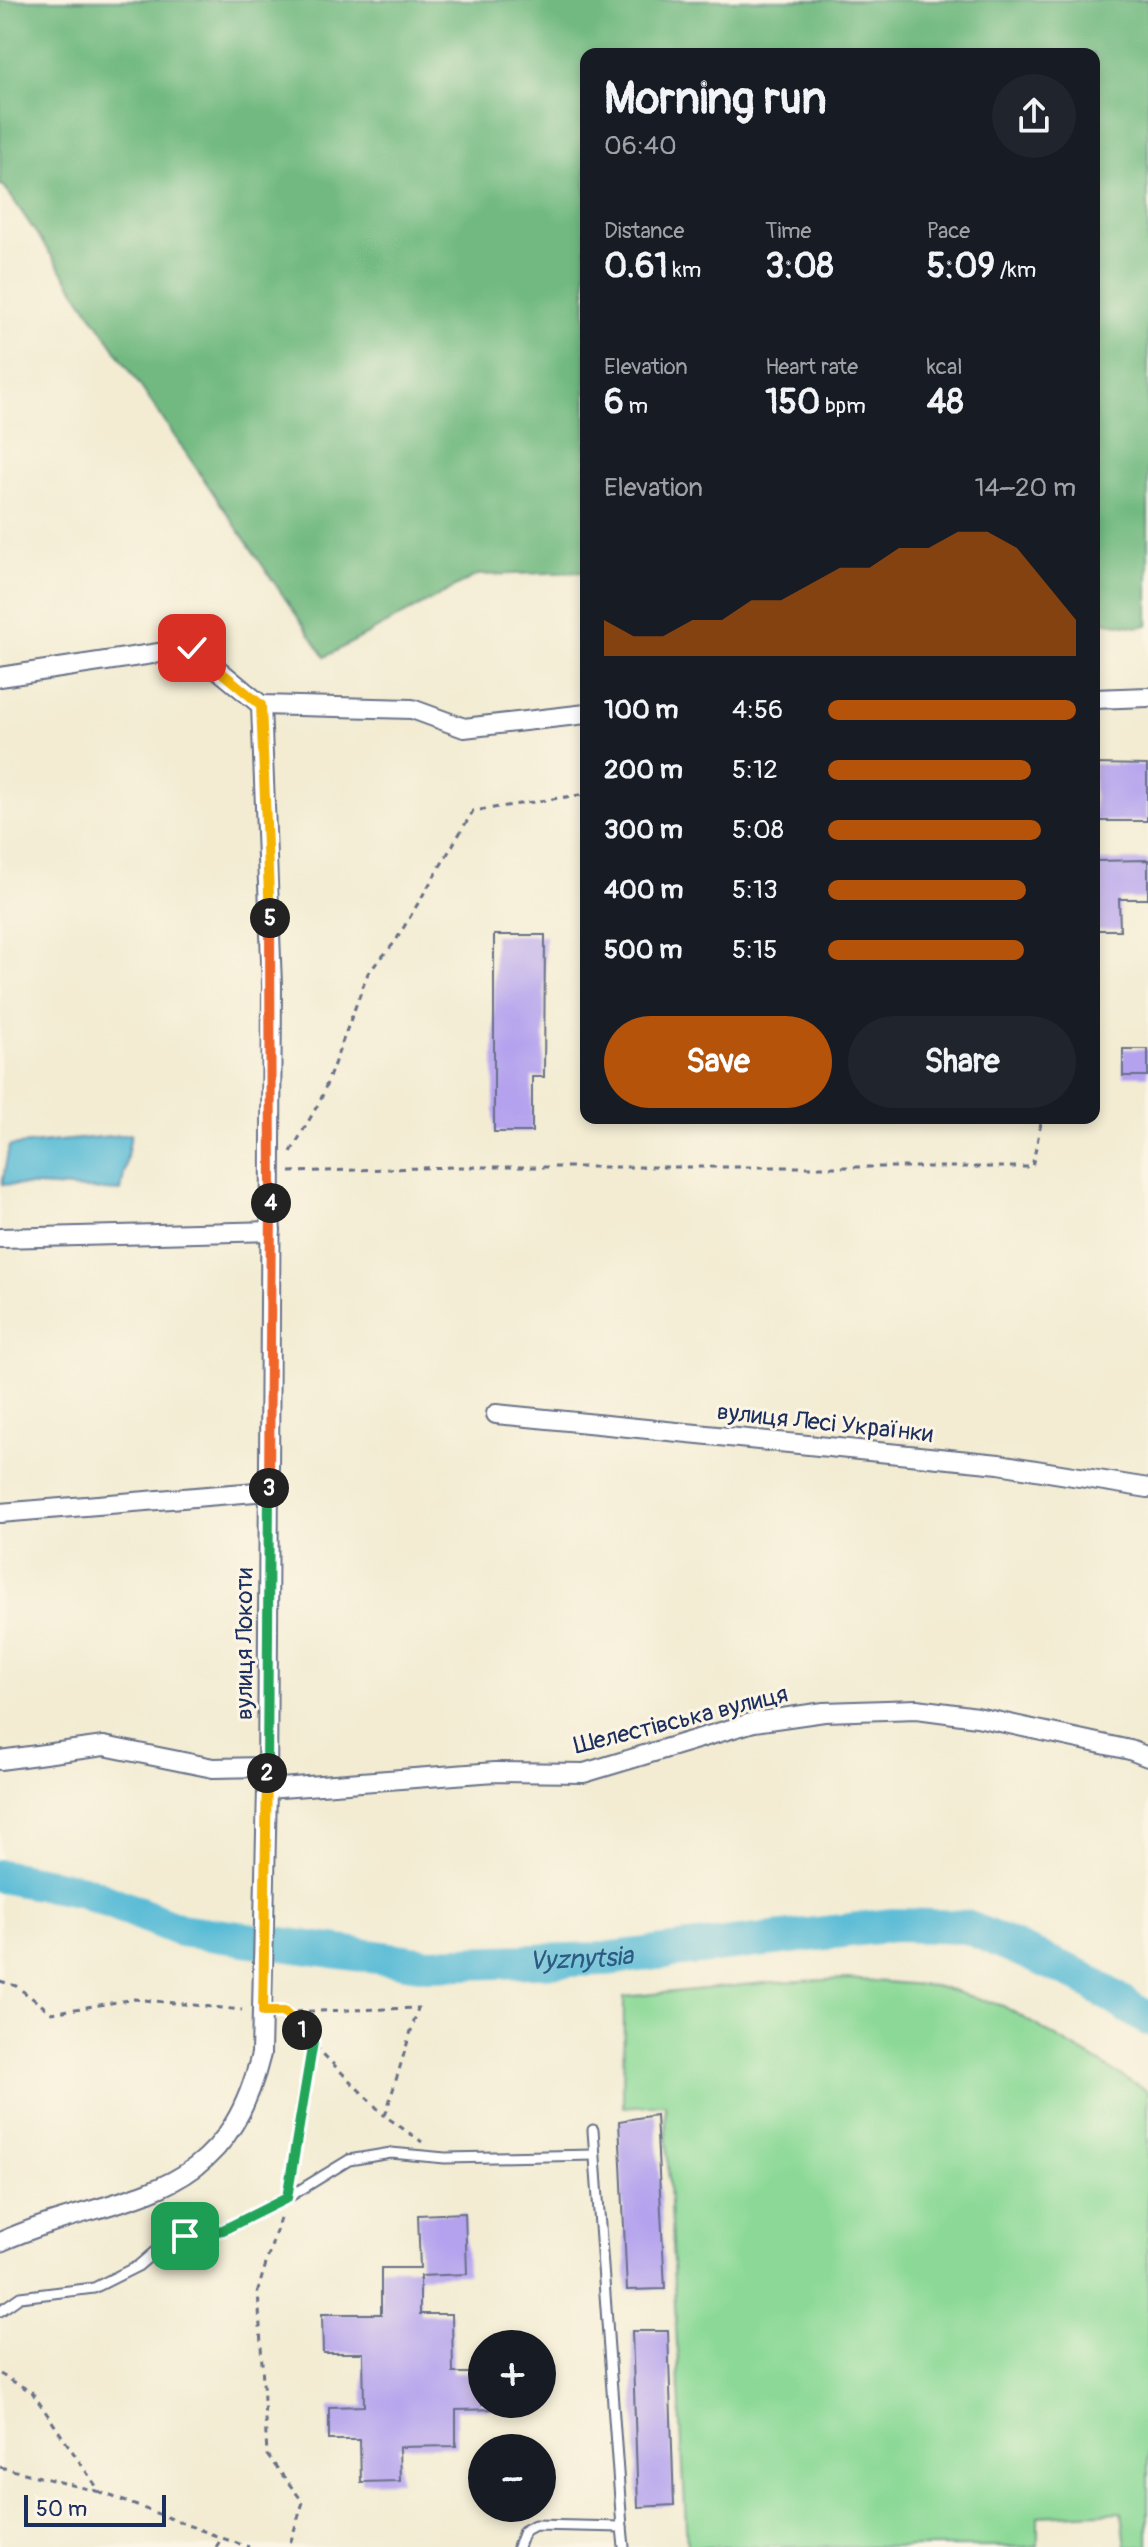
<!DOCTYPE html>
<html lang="en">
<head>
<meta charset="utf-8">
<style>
  body { margin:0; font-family:Pangolin,sans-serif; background:#20242c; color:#f1f3f6; height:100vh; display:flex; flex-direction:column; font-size:30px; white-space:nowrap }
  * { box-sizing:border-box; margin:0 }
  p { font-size:26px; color:#9ea1a6 }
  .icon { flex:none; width:44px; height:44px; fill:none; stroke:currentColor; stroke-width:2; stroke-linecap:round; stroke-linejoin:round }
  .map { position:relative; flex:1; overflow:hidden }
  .side { position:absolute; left:580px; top:48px; width:520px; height:1076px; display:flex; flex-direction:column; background:#171b24; border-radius:16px; box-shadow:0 4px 12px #0003 }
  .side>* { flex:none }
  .buttons { position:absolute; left:468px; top:2330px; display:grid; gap:16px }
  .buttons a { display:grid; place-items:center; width:88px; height:88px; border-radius:50%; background:#171b24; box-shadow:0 4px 12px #0003; font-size:40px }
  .scale { position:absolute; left:24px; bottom:20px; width:142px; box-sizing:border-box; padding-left:8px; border:4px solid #1b2f5e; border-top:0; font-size:22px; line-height:28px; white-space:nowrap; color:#1b2f5e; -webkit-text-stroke:6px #fcf5e5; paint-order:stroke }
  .pin { position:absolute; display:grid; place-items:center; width:68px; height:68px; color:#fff; margin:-34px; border-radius:16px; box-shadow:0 4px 12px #0006 }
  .km { position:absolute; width:40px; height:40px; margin:-20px; border-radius:50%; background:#222; color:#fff; font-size:22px; line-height:40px; text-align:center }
  .round { display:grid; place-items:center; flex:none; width:84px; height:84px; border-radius:42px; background:#20242c }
  .headline { display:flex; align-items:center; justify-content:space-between; height:136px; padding:0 24px }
  h1 { font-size:44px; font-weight:700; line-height:60px }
  .figures { display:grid; grid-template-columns:repeat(3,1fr); gap:12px; height:136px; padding:8px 24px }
  .figures div { display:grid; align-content:center }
  .figures b { font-size:34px; font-weight:700 }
  .figures small { font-size:22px; font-weight:400 }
  .figures p { font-size:22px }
  .chart { height:224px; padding:16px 24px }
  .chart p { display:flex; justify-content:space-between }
  .chart svg { width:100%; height:144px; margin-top:8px; fill:#b45309; opacity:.7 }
  .primary-button { display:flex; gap:16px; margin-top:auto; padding:16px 24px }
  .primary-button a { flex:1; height:92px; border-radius:48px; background:#b45309; color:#fff; font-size:32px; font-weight:700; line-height:92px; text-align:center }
  .primary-button a+a { background:#20242c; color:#f1f3f6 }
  ul { padding:0 24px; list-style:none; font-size:26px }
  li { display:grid; grid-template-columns:128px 96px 1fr; align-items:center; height:60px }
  li i { height:20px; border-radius:10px; background:#b45309 }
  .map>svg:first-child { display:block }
  .green { fill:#8cd997; stroke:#54847a; stroke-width:2 }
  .forest { fill:#71b980; stroke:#46746f; stroke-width:2 }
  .water { fill:#58bbd6; stroke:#3a759a; stroke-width:2 }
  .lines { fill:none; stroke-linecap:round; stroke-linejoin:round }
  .river { stroke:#58bbd6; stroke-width:34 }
  .building { fill:#b4a2ee }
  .lane-casing { stroke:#677187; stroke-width:13 }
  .street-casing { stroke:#677187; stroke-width:22 }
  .path { stroke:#677187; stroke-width:3; stroke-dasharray:6 6; stroke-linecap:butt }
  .lane { stroke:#fff; stroke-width:9 }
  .street { stroke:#fff; stroke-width:18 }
  .split-1-casing { stroke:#fff; stroke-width:16 }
  .split-2-casing { stroke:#fff; stroke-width:16 }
  .split-3-casing { stroke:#fff; stroke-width:16 }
  .split-4-casing { stroke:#fff; stroke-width:16 }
  .split-5-casing { stroke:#fff; stroke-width:16 }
  .split-6-casing { stroke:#fff; stroke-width:16 }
  .split-1 { stroke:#22a559; stroke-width:10 }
  .split-2 { stroke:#f5b400; stroke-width:10 }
  .split-3 { stroke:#22a559; stroke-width:10 }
  .split-4 { stroke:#f0652b; stroke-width:10 }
  .split-5 { stroke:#f0652b; stroke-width:10 }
  .split-6 { stroke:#f5b400; stroke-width:10 }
  .labels { text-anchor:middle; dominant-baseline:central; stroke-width:6; stroke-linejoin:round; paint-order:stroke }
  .street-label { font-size:24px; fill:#1b2f5e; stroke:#fcf5e5 }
  .water-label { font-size:26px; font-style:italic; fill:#2d5982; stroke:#fcf5e5 }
</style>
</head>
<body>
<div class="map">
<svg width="1148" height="2547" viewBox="0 0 1148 2547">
  <rect width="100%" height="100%" fill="#fcf5e5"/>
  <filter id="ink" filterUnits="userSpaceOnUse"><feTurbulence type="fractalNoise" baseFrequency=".0125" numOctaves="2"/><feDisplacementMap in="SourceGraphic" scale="16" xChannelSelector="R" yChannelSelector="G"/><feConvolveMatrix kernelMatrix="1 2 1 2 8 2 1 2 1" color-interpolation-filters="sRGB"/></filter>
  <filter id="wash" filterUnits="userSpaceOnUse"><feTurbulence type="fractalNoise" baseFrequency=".006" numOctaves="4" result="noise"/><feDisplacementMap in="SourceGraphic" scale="32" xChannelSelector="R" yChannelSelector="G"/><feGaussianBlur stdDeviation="1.8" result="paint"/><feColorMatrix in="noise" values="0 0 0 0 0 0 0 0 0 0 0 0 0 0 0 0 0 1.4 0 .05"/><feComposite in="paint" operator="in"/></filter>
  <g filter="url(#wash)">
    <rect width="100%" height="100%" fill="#f3ecd3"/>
    <!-- green -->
    <polygon class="green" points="848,1979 935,1986 1003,2006 1148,2091 1148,2547 1126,2547 1122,2512 1038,2516 1038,2547 687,2547 665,2104 623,2107 624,1997 774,1982"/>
    <!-- forest -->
    <polygon class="forest" points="0,0 1148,0 1148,625 1138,627 1094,620 1094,54 586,54 586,572 477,575 325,657 4,186 0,185"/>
    <!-- water -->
    <polygon class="water" points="131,1134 121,1191 2,1184 9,1146"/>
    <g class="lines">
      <!-- river -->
      <path class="river" id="s1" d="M0,1876L83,1891L180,1930L427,1964L605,1959L893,1925L967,1927L1078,1975L1148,2019"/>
    </g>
    <g id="blocks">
      <!-- building -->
      <g class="building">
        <polygon points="1094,764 1147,765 1147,821 1094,821"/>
        <polygon points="1148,860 1148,899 1119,899 1120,930 1097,930 1094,861"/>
        <polygon points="494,935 545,935 544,1077 532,1077 532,1132 494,1132"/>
        <rect x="1123" y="1049" width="25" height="27"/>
        <polygon points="656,2115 665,2289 627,2290 619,2121"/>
        <polygon points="465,2213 467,2274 420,2276 420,2314 452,2314 453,2373 482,2373 482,2404 500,2404 500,2409 456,2410 456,2446 399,2447 400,2481 361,2482 360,2440 329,2440 329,2407 364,2406 363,2353 323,2353 322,2314 381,2314 381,2268 420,2268 418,2215"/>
        <polygon points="632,2331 668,2331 674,2505 638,2507"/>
      </g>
    </g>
  </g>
  <g filter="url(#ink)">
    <use href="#blocks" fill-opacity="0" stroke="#677187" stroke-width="2"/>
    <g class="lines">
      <!-- lane casing -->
      <g class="lane-casing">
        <g id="lane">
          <polyline points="593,2130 622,2527"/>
          <polyline points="0,2311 20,2297 94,2288 138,2266 165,2243 185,2236 223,2230 287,2198 349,2160 391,2153 445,2158 594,2155"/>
          <polyline points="518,2547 524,2531 535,2525 622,2527 624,2547"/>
        </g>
      </g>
      <!-- street casing -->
      <g class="street-casing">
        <g id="street">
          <path d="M0,677L192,648L261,705L272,985L267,1789L261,2054C223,2211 121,2188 0,2242"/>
          <polyline points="1094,699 1148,697"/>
          <polyline points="261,705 412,709 464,728 586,714"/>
          <polyline points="0,1238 271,1231"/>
          <polyline points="496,1414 999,1464 1148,1488"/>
          <polyline points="0,1513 269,1491"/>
          <polyline points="0,1760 104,1746 213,1768 267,1767"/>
          <polyline points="267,1789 495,1772 584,1773 754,1722 824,1712 917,1709 977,1717 1130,1750 1148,1757"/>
        </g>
      </g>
      <!-- path -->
      <g class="path">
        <polyline points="291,1152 321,1099 368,973 395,942 473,811 586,794"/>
        <polyline points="290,1172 453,1167 1032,1167 1042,1118"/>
        <polyline points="0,1981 16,1986 52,2013 135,1999 242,2010"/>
        <polyline points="281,2012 385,2116"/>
        <polyline points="284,2012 418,2008 385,2116 422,2142"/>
        <polyline points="290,2180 313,2042"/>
        <polyline points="280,2218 258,2290 267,2455 303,2502 289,2547"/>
        <polyline points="0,2374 32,2392 100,2492 222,2538"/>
        <polyline points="0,2467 100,2492"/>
        <polyline points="216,2547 222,2538 249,2547"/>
      </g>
      <!-- lane -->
      <use href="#lane" class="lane"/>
      <!-- street -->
      <use href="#street" class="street"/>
    </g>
  </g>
  <g class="lines" filter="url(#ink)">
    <!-- split-1 casing -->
    <g class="split-1-casing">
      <polyline id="split-1" points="185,2236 223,2230 287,2198 313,2042 302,2030"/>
    </g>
    <!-- split-2 casing -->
    <g class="split-2-casing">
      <polyline id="split-2" points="267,1773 263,2012 284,2012 302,2030"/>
    </g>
    <!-- split-3 casing -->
    <g class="split-3-casing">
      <polyline id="split-3" points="267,1773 269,1488"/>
    </g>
    <!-- split-4 casing -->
    <g class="split-4-casing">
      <polyline id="split-4" points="269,1488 271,1203"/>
    </g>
    <!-- split-5 casing -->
    <g class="split-5-casing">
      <polyline id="split-5" points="270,918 271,1203"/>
    </g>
    <!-- split-6 casing -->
    <g class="split-6-casing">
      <polyline id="split-6" points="192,648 261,705 270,918"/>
    </g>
    <!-- split-1 -->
    <use href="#split-1" class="split-1"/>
    <!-- split-2 -->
    <use href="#split-2" class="split-2"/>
    <!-- split-3 -->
    <use href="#split-3" class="split-3"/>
    <!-- split-4 -->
    <use href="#split-4" class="split-4"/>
    <!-- split-5 -->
    <use href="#split-5" class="split-5"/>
    <!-- split-6 -->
    <use href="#split-6" class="split-6"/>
  </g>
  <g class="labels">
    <!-- street labels -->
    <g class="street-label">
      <text transform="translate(825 1423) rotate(6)">вулиця Лесі Українки</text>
      <text transform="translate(244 1644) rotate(-90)">вулиця Локоти</text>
      <text transform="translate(681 1720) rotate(-14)">Шелестівська вулиця</text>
    </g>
    <!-- water labels -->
    <g class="water-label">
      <text stroke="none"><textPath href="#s1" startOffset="592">Vyznytsia</textPath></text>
    </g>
  </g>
</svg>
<div class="buttons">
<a>+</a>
<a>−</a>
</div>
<div class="scale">50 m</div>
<div class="pin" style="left:185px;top:2236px;background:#1e9e55"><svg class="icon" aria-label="arrive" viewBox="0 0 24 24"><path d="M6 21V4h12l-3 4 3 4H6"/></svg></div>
<div class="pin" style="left:192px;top:648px;background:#d93025"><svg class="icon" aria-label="check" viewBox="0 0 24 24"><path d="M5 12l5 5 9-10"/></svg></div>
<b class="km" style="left:302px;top:2030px">1</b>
<b class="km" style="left:267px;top:1773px">2</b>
<b class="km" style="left:269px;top:1488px">3</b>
<b class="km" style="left:271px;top:1203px">4</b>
<b class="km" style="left:270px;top:918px">5</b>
<section class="side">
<div class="headline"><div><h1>Morning run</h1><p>06:40</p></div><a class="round"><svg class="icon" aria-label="share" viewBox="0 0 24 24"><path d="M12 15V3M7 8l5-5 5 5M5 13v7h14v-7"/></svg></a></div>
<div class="figures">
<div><p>Distance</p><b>0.61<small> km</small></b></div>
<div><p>Time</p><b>3:08</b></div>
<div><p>Pace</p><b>5:09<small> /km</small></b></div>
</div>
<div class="figures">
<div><p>Elevation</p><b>6<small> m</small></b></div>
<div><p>Heart rate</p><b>150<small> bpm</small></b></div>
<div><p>kcal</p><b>48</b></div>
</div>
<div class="chart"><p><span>Elevation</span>14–20 m</p>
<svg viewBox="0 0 160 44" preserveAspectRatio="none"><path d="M0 44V33L10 38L20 38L30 33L40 33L50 27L60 27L70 22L80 17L90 17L100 11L110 11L120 6L130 6L140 11L150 22L160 33V44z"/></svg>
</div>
<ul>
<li><b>100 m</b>4:56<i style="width:100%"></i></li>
<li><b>200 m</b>5:12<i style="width:82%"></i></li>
<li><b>300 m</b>5:08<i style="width:86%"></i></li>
<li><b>400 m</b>5:13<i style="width:80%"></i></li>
<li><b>500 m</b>5:15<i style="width:79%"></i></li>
</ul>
<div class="primary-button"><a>Save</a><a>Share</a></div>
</section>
</div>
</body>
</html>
